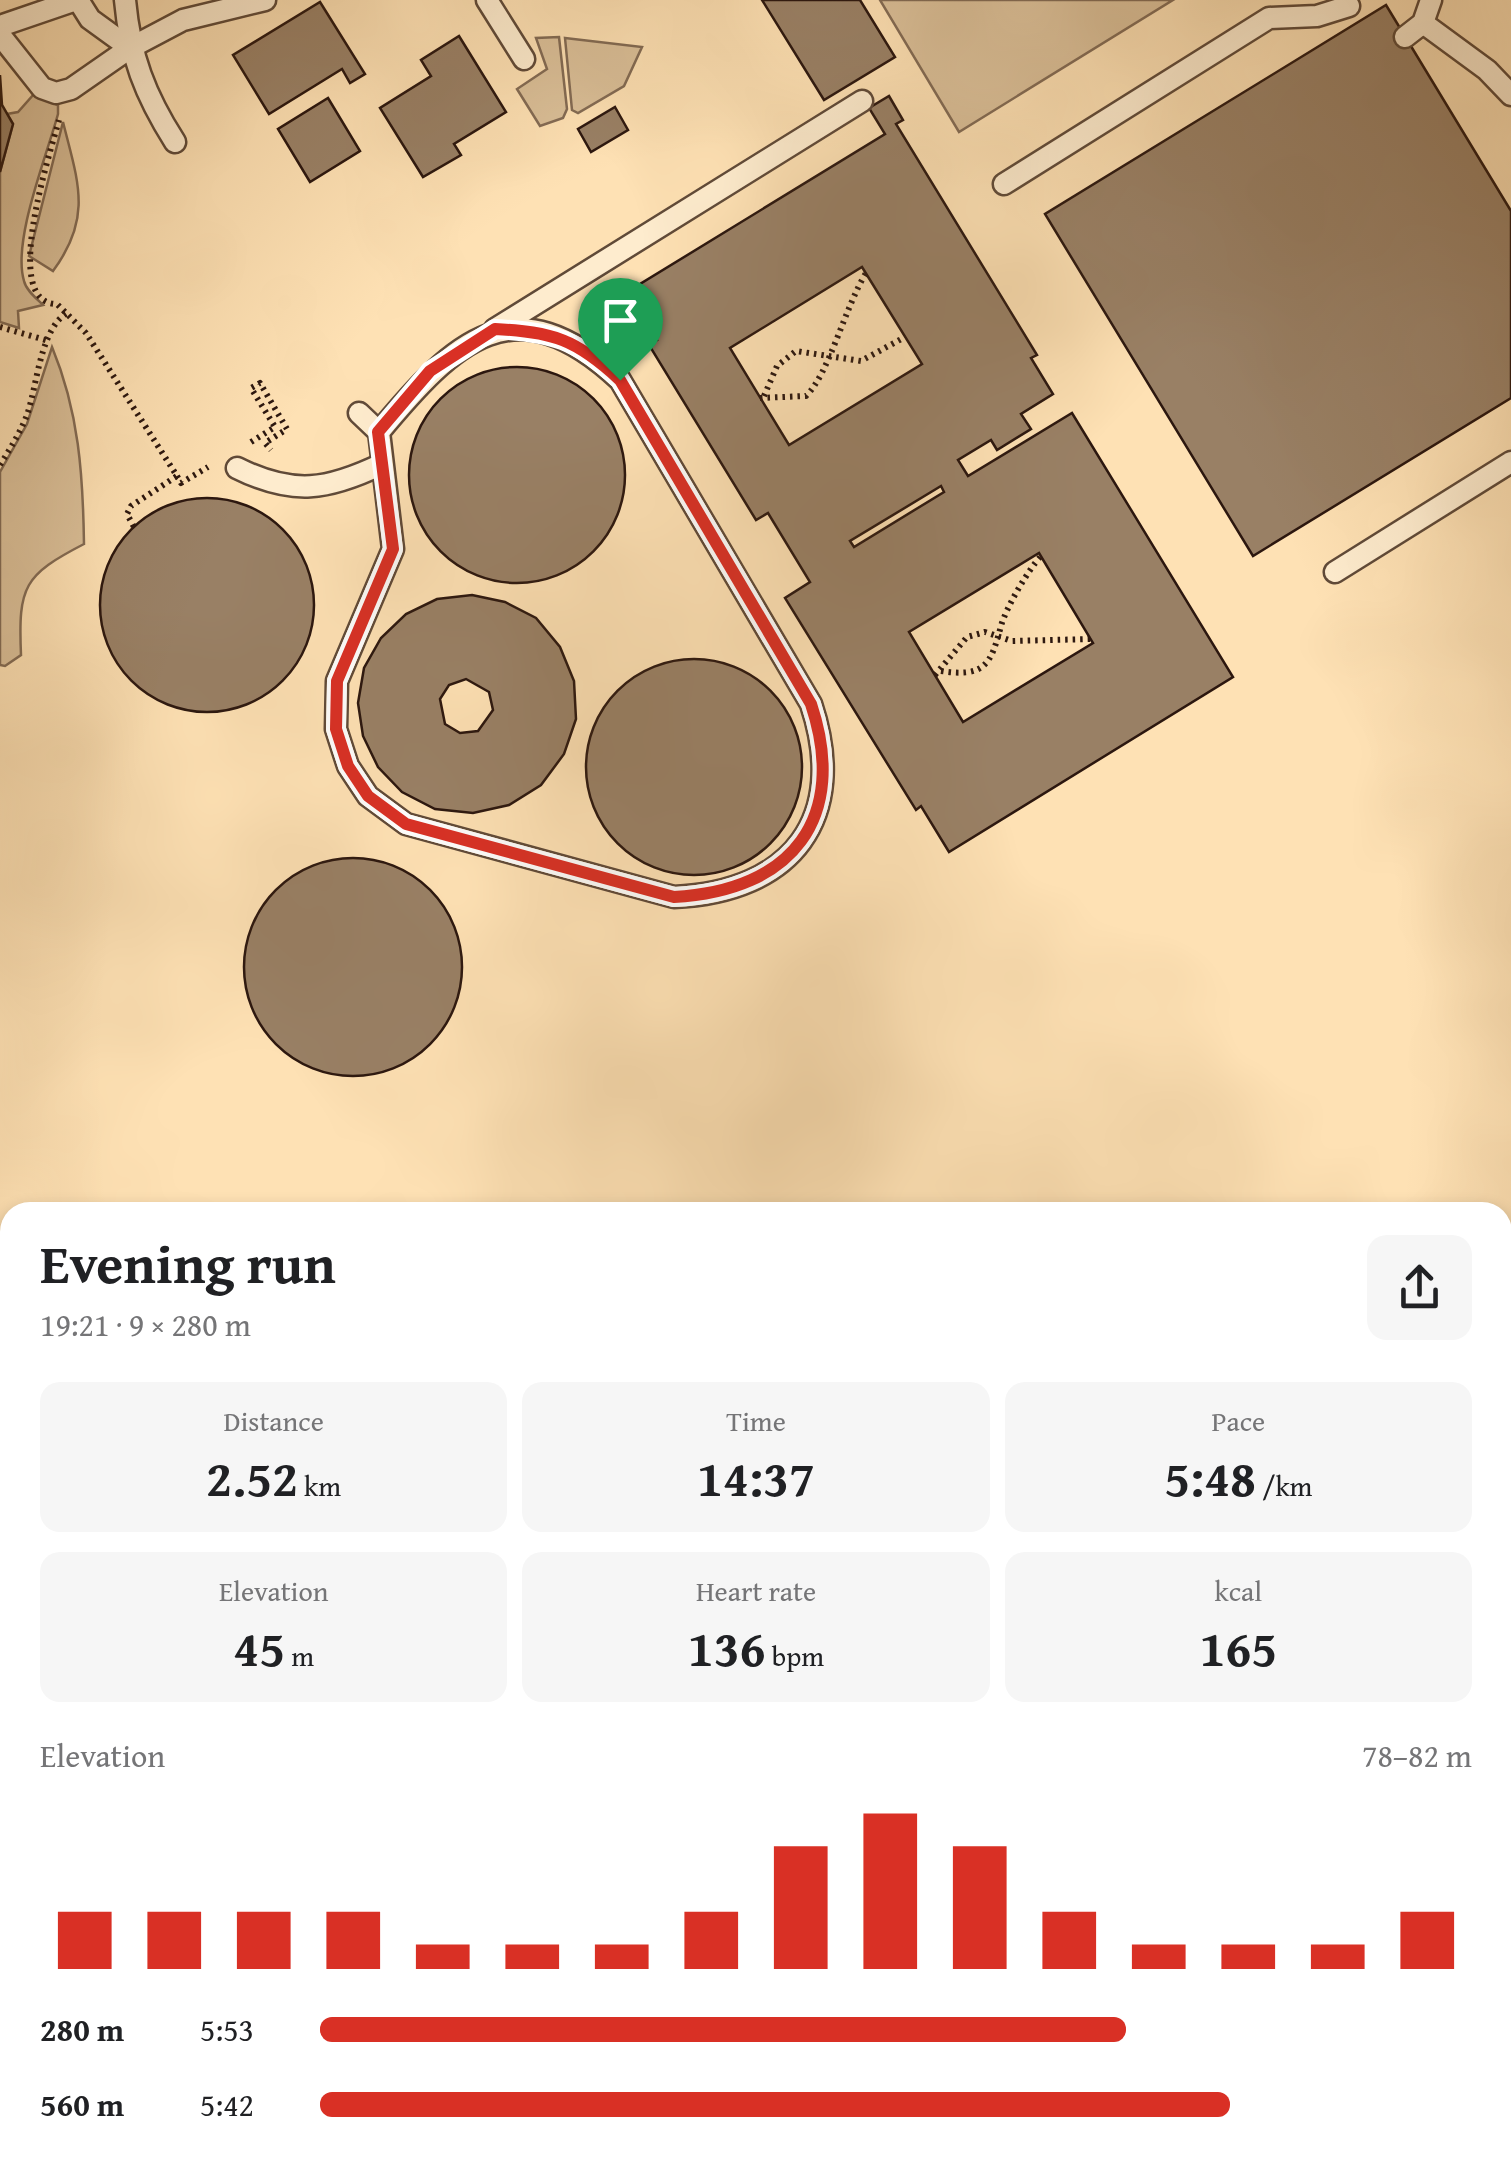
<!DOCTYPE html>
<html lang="en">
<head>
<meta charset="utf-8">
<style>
  body { margin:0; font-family:"Gentium Book Plus",serif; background:#f6f6f6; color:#202124; height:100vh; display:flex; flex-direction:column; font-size:38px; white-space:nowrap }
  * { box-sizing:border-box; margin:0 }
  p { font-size:32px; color:#757577 }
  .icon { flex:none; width:55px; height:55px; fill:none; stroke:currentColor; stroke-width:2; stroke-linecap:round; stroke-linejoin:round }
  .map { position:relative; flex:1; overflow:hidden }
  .panel { position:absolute; left:0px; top:1202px; width:1512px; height:962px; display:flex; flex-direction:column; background:#fff; border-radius:30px 30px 0 0; box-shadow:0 5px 15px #0003 }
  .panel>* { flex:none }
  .pin { position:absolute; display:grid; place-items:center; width:85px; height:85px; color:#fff; margin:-102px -42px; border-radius:50% 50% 50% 0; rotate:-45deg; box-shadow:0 0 10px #0007 }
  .pin .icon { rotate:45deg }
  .round { display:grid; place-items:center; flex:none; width:105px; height:105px; border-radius:20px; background:#f6f6f6 }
  .summary { display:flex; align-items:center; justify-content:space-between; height:170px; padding:0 40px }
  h1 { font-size:55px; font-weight:700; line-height:75px }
  .metrics { display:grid; grid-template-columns:repeat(3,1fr); gap:15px; height:170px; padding:10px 40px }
  .metrics div { display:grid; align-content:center; border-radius:20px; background:#f6f6f6; text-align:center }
  .metrics b { font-size:50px; font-weight:700 }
  .metrics small { font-size:28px; font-weight:400 }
  .metrics p { font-size:28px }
  .chart { height:280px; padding:20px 40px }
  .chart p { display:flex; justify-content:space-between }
  .chart svg { width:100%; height:180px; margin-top:10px; stroke:#d93025; stroke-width:6 }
  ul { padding:0 40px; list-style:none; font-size:32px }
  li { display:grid; grid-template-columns:160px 120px 1fr; align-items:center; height:75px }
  li i { height:25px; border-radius:12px; background:#d93025 }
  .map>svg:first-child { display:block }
  .green { fill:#dabf98; stroke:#836b54; stroke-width:2.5 }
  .building { fill:#998065; stroke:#2c170f; stroke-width:2.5; fill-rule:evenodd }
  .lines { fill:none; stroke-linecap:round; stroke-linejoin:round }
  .service-casing { stroke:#604a38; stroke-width:25 }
  .minor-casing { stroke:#604a38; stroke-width:45 }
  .path { stroke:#2c170f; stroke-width:6; stroke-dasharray:2.5 5; stroke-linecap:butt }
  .service { stroke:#feecce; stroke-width:20 }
  .minor { stroke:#feecce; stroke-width:40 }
  .route-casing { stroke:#fff; stroke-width:20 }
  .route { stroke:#d93025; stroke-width:12 }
</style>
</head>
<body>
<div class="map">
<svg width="1511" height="2163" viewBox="0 0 1511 2163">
  <rect width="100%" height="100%" fill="#fee1b4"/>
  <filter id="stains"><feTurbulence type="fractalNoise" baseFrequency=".002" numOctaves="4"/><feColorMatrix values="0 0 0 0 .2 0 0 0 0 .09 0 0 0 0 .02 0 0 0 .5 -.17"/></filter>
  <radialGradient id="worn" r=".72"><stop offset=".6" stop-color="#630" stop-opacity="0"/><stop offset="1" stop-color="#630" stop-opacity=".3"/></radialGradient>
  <!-- green -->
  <g class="green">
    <polygon points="880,0 1173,0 959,132"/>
    <polygon points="559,37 567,109 563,118 540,126 517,89 547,69 536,38"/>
    <polygon points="565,38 642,47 624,86 578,113 572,110"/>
    <path d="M34,94L58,105V114C47,155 12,241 24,281C26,290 36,298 43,305L18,311L19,328L0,322V172L13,124L7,114L18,112Z"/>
    <path d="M63,122C78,182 93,217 53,271L29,256Z"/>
    <path d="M52,347C79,412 83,475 84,544C24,575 18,586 21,655L5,666L0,665V472L27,424Z"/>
  </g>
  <!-- building -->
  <g class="building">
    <polygon points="762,0 860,0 895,57 824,100"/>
    <polygon points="320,2 365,74 350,83 342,69 269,114 233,55"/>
    <polygon points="1386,5 1511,211 1511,398 1253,556 1045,214"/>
    <polygon points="459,36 506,112 454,144 461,155 423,177 380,108 431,76 421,60"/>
    <polygon points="0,75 2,105 13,124 0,172"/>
    <path d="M889,96L903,120L896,124L1037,355L1031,358L1053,394L1021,414L1031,429L997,450L991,440L958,460L968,476L1072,413L1233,677L949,852L921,806L916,810L785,598L810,582L768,513L756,520L649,345L657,340L627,292L885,134L869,108ZM862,267L922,364L789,445L730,348ZM941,486L944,492L854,547L850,541ZM1039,553L1093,643L963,722L909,632Z"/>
    <polygon points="328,98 360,151 310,182 278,129"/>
    <polygon points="615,107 628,130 591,152 578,129"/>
    <circle cx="517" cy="475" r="108"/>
    <circle cx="207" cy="605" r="107"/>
    <path d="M472,595L505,602L536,618L560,647L574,681L576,719L564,754L541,785L509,805L473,813L435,809L402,792L378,767L363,736L358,703L364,668L381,638L406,614L437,599ZM466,679L489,692L493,710L478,731L460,733L445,724L440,699L449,685Z"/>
    <circle cx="694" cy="767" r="108"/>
    <circle cx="353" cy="967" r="109"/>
  </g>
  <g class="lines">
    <!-- service casing -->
    <g class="service-casing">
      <g id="service">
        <polyline points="78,0 90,19 130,48"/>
        <path d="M125,0C130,56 145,95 175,142"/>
        <polyline points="487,0 524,59"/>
        <polyline points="1423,23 1487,70 1511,95"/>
        <polyline points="0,26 76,0"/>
        <polyline points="0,35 42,88 56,93 71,89 130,48 183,20 265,0"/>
        <polyline points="1405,37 1423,23 1431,0"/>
        <polyline points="1004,184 1269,18 1317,16 1349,6"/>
        <polyline points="495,329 862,101"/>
        <path d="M359,413L379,432L393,549L337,681L336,729L348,766L368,796L406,824L674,897C792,892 849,818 811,704L620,380C514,281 454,342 379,432"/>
        <path d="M237,468C293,496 328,490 382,464"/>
        <polyline points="1335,572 1511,462"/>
      </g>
    </g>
    <!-- minor casing -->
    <g class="minor-casing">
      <g id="minor">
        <polyline points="1502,2067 1511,2062"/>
        <polyline points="1351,2163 1364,2155"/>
      </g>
    </g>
    <!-- path -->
    <g class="path">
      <path d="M59,120C50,154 0,304 57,304L86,333L177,476L131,506L127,514L134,527"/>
      <polyline points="0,327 49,341"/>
      <polyline points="764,396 777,366 796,351 861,361 905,337"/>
      <path d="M760,398L806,396C829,374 845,307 866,273"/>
      <polyline points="251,442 275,427 251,388 260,383 287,429 265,443 271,450"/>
      <path d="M0,465C10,449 20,433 27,415C37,387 40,329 67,313"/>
      <polyline points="177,476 181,483 208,467"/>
      <path d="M941,671C986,678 991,663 1001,626C1006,608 1028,570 1041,556"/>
      <polyline points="935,675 967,637 985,632 1012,641 1091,639"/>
    </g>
    <!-- service -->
    <use href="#service" class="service"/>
    <!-- minor -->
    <use href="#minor" class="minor"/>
  </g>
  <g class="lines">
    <!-- route casing -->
    <g class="route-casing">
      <path id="route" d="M495,329C553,332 576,339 620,380L811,704C849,818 792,891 674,897L406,824L368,796L348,766L336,729L337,681L393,549L378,432L430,371Z"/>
    </g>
    <!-- route -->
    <use href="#route" class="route"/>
  </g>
  <rect width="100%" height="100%" filter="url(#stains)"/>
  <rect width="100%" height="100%" fill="url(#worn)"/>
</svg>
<div class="pin" style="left:620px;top:380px;background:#1e9e55"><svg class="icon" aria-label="arrive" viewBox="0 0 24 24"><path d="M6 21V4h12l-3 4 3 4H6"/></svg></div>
<section class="panel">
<div class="summary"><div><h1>Evening run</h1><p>19:21 · 9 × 280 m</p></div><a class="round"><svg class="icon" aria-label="share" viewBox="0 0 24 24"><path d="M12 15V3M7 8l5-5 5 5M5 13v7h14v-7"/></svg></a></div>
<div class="metrics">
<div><p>Distance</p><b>2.52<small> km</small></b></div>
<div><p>Time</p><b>14:37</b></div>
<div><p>Pace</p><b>5:48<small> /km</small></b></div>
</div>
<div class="metrics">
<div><p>Elevation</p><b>45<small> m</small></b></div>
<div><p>Heart rate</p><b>136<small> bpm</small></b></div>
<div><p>kcal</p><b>165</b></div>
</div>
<div class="chart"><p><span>Elevation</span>78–82 m</p>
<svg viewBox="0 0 160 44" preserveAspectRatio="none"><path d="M5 44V30M15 44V30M25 44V30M35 44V30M45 44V38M55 44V38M65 44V38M75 44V30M85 44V14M95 44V6M105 44V14M115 44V30M125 44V38M135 44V38M145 44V38M155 44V30"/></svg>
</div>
<ul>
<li><b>280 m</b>5:53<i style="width:70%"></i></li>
<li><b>560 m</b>5:42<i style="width:79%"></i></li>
</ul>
</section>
</div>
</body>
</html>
